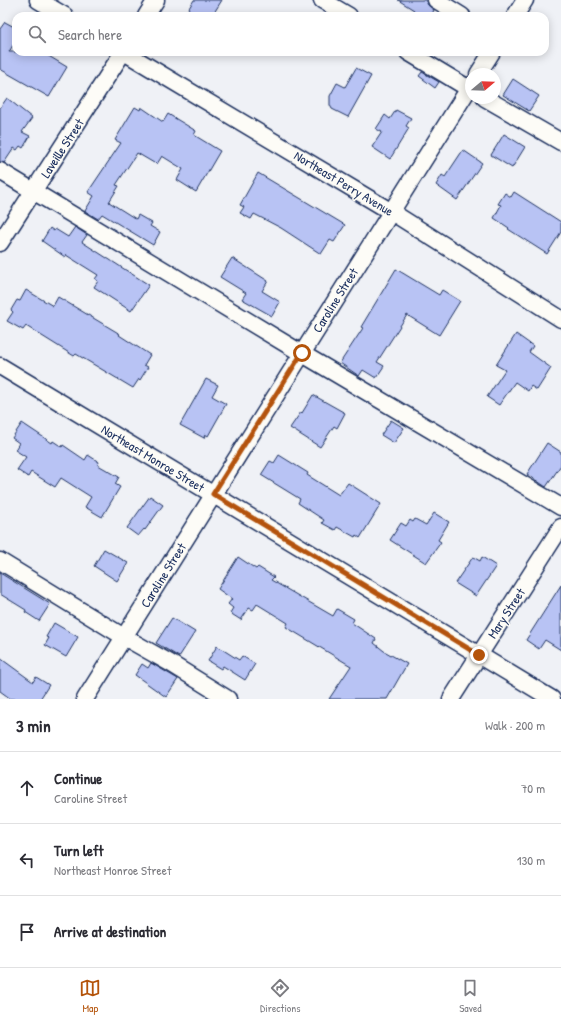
<!DOCTYPE html>
<html lang="en">
<head>
<meta charset="utf-8">
<style>
  body { margin:0; font-family:"Patrick Hand",sans-serif; background:#f2f2f3; color:#2b2b33 }
  .compass { position:absolute; left:465px; top:68px; width:36px; height:36px; border-radius:50%; background:#fff; box-shadow:0 2px 10px #0003; rotate:71deg }
  .stop { position:absolute; width:12px; height:12px; margin:-9px; border:3px solid #b45309; border-radius:50%; background:#fff }
  .stop.end { background:#b45309; border-color:#fff; box-shadow:0 1px 4px #0008 }
  .list { margin:0; padding:0; list-style:none }
  h2 { display:flex; justify-content:space-between; align-items:center; height:52px; margin:0; padding:0 16px; font-size:17px }
  h2 small { font-size:13px; font-weight:400; color:#7c7c81 }
  .list li { display:grid; grid-template-columns:26px 1fr auto; gap:12px; align-items:center; box-sizing:border-box; height:72px; padding:0 16px; border-top:1px solid #e1e1e2 }
  .list b { display:block; font-size:15px; white-space:nowrap }
  .list p { margin:0; font-size:13px; white-space:nowrap; color:#7c7c81 }
  .list em { font-size:13px; font-style:normal; color:#7c7c81 }
  .icon { flex:none; width:22px; height:22px; fill:none; stroke:currentColor; stroke-width:2; stroke-linecap:round; stroke-linejoin:round }
  .map { position:relative; flex:none; width:561px; height:699px; overflow:hidden }
  .search { position:absolute; background:#fff; box-shadow:0 2px 10px #0003; left:12px; right:12px; top:12px; height:44px; display:flex; align-items:center; gap:10px; box-sizing:border-box; padding:0 14px; border-radius:12px; color:#7c7c81; font-size:15px }
  .sheet { height:268px; background:#fff }
  nav { display:flex; justify-content:space-around; align-items:center; box-sizing:border-box; height:56px; border-top:1px solid #e1e1e2; background:#fff; font-size:11px; color:#7c7c81 }
  nav a { display:grid; justify-items:center; gap:2px }
  nav .on { color:#b45309 }
  .map>svg:first-child { display:block }
  .building { fill:#b8c3f4; stroke:#1b2f5e }
  .lines { fill:none; stroke-linecap:round; stroke-linejoin:round }
  .minor-casing { stroke:#1b2f5e; stroke-width:19 }
  .minor { stroke:#fdfcf7; stroke-width:16 }
  .route { stroke:#b45309; stroke-width:5 }
  .labels { text-anchor:middle; dominant-baseline:central; stroke-width:3; stroke-linejoin:round; paint-order:stroke }
  .street-label { font-size:13px; fill:#1b2f5e; stroke:#fdfcf7 }
</style>
</head>
<body>
<div class="map">
<svg width="561" height="699" viewBox="0 0 561 699">
  <rect width="100%" height="100%" fill="#eff1f6"/>
  <filter id="ink" filterUnits="userSpaceOnUse"><feTurbulence type="fractalNoise" baseFrequency=".025" numOctaves="2"/><feDisplacementMap in="SourceGraphic" scale="8" xChannelSelector="R" yChannelSelector="G"/><feConvolveMatrix kernelMatrix="1 2 1 2 8 2 1 2 1" color-interpolation-filters="sRGB"/></filter>
  <g filter="url(#ink)">
    <g class="building">
      <path d="M194 0H222L212 16H184Z"/>
      <path d="M398 0H425L428 5 434 10 431 16H411L414 10Z"/>
      <path d="M5 22 16 28V40L9 52H42L67 67 49 97 0 69V29Z"/>
      <path d="M356 68 371 76 348 117 332 109 330 105V96L337 83 345 87Z"/>
      <path d="M422 72 439 82 435 88 419 76Z"/>
      <path d="M513 79 539 96 529 111 503 95Z"/>
      <path d="M7 98 32 118 22 132 30 136 23 148 20 146 17 150 14 148 4 163 0 162V108Z"/>
      <path d="M135 107 140 110 141 107 163 122 168 114 196 131 194 135 220 151 196 192 177 180 183 169 162 156 157 164 155 162 154 163 137 153 116 185 119 186 109 202 136 219 138 215 152 223 150 226 160 232 153 245 102 214 98 219 85 211 94 196 88 192 121 143 115 140Z"/>
      <path d="M396 110 411 118 406 126 409 128 390 159 372 147 382 132 376 129 385 115 390 119Z"/>
      <path d="M504 134 525 147 512 168 491 155Z"/>
      <path d="M463 150 482 163 457 200 436 185 442 175 445 177Z"/>
      <path d="M258 173 345 225 334 242 330 240 321 254 281 228 256 215 254 214 251 219 240 213 244 207 240 205Z"/>
      <path d="M514 192 561 222V232L547 254 508 229 509 228 494 218 501 205 498 204 505 193 511 197Z"/>
      <path d="M75 227 87 235 82 242 149 285 131 311 94 287 98 281 95 279 98 275 66 255 65 257 42 241 50 228 54 231 55 229 68 237Z"/>
      <path d="M232 258 268 281 262 291 280 302 272 316 242 299 246 293 220 277Z"/>
      <path d="M396 269 439 295 442 290 460 301 439 335 407 315 377 362 384 366 376 378 363 370 359 376 340 363 363 328 361 327Z"/>
      <path d="M26 290 53 306 58 297 120 334 119 335 150 355 144 365 148 367 140 380 139 379 133 388 76 354 74 356 26 326 23 330 7 321 13 312 11 310 17 300 20 301Z"/>
      <path d="M516 334 533 346 529 352 551 368 537 390 531 386 528 391 515 382 499 405 487 397 505 370 496 365Z"/>
      <path d="M206 379 218 385 212 396 226 404 208 436 205 434 204 438 180 425Z"/>
      <path d="M313 395 345 413 337 428 334 426 320 447 290 428 301 412 302 413Z"/>
      <path d="M391 420 404 428 394 443 381 435Z"/>
      <path d="M22 423 52 443 53 441 62 447 63 445 85 460 88 455 99 462 98 465 119 477 115 484 120 487 102 517 85 507 91 497 61 478 55 487 31 472 28 477 17 470 26 457 15 450 19 443 12 438Z"/>
      <path d="M547 443 561 452V465L546 487 527 474Z"/>
      <path d="M279 455 308 473 307 475 339 495 348 483 381 504 360 538 356 535 355 537 337 527 335 530 322 523 324 520 298 503 300 499 261 475 270 461 274 463Z"/>
      <path d="M150 496 163 505 145 530 144 529 138 536 127 528Z"/>
      <path d="M434 513 449 522 438 540 441 542 426 563 390 540 401 523 406 526 410 520 413 522 415 519 426 525Z"/>
      <path d="M104 549 128 563 117 581 94 566Z"/>
      <path d="M238 557 256 569 258 567 274 577 271 580 333 616 337 609 354 619 352 623 376 639 374 643 384 651 407 664 387 699H329L351 666 286 627 288 623 257 604 253 610 249 608 241 620 230 613 233 608 228 604 232 599 218 589Z"/>
      <path d="M473 557 480 561 482 557 496 566 476 596 455 583Z"/>
      <path d="M0 573 50 604 39 621 25 612 26 610 0 594Z"/>
      <path d="M561 585V650L545 640 539 649 526 640Z"/>
      <path d="M172 618 195 632 179 657 156 643Z"/>
      <path d="M54 623 78 637 66 657 45 645 49 638 46 637Z"/>
      <path d="M217 646 239 660 242 656 255 664 245 680 223 666 221 669 208 661Z"/>
      <path d="M0 658 33 682 36 677 49 685 40 699H11L0 691Z"/>
      <path d="M151 663 178 679 166 697 135 675 142 664 148 668Z"/>
    </g>
    <g class="lines">
      <g class="minor-casing">
        <g id="minor">
          <path d="M38 0 65 16"/>
          <path d="M322 0 349 16"/>
          <path d="M436 0 462 16"/>
          <path d="M146 16 156 0"/>
          <path d="M515 16 525 0"/>
          <path d="M124 52 390 211 561 319"/>
          <path d="M408 52 471 90"/>
          <path d="M478 74 492 52"/>
          <path d="M485 98 561 142"/>
          <path d="M0 171 301 353 561 507"/>
          <path d="M0 243 123 52"/>
          <path d="M0 366 552 699"/>
          <path d="M0 561 124 637 170 663 228 699"/>
          <path d="M85 699 471 85"/>
          <path d="M451 699 561 527"/>
        </g>
      </g>
      <use href="#minor" class="minor"/>
    </g>
  </g>
  <g class="lines" filter="url(#ink)">
    <path class="route" d="M302 353 213 494 479 655"/>
  </g>
  <g class="labels">
    <g class="street-label">
      <text transform="translate(62 148) rotate(-57)">Laveille Street</text>
      <text transform="translate(344 183) rotate(31)">Northeast Perry Avenue</text>
      <text transform="translate(335 300) rotate(-58)">Caroline Street</text>
      <text transform="translate(153 458) rotate(31)">Northeast Monroe Street</text>
      <text transform="translate(163 575) rotate(-58)">Caroline Street</text>
      <text transform="translate(506 613) rotate(-57)">Mary Street</text>
    </g>
  </g>
</svg>
<svg class="compass" viewBox="-18 -18 36 36"><path d="M0-13l5 13h-10z" fill="#e53935"/><path d="M0 13l5-13h-10z" fill="#7c7c81"/></svg>
<div class="stop" style="left:302px;top:353px"></div>
<div class="stop end" style="left:479px;top:655px"></div>
<div class="search"><svg class="icon" aria-label="search" viewBox="0 0 24 24"><circle cx="10" cy="10" r="6"/><path d="M15 15l6 6"/></svg>Search here</div>
</div>
<section class="sheet">
<h2>3 min<small>Walk · 200 m</small></h2>
<ul class="list">
<li><svg class="icon" aria-label="ahead" viewBox="0 0 24 24"><path d="M12 20V5M6 11l6-6 6 6"/></svg><div><b>Continue</b><p>Caroline Street</p></div><em>70 m</em></li>
<li><svg class="icon" aria-label="left" viewBox="0 0 24 24"><path d="M17 20v-9H6M10 6l-5 5 5 5"/></svg><div><b>Turn left</b><p>Northeast Monroe Street</p></div><em>130 m</em></li>
<li><svg class="icon" aria-label="arrive" viewBox="0 0 24 24"><path d="M6 21V4h12l-3 4 3 4H6"/></svg><div><b>Arrive at destination</b></div></li>
</ul>
</section>
<nav>
<a class="on"><svg class="icon" aria-label="map" viewBox="0 0 24 24"><path d="M3 6l6-2 6 2 6-2v14l-6 2-6-2-6 2zM9 4v14M15 6v14"/></svg>Map</a>
<a><svg class="icon" aria-label="directions" viewBox="0 0 24 24"><path d="M12 3l9 9-9 9-9-9zM9 14v-3h6M13 9l2 2-2 2"/></svg>Directions</a>
<a><svg class="icon" aria-label="saved" viewBox="0 0 24 24"><path d="M7 4h10v16l-5-4-5 4z"/></svg>Saved</a>
</nav>
</body>
</html>
